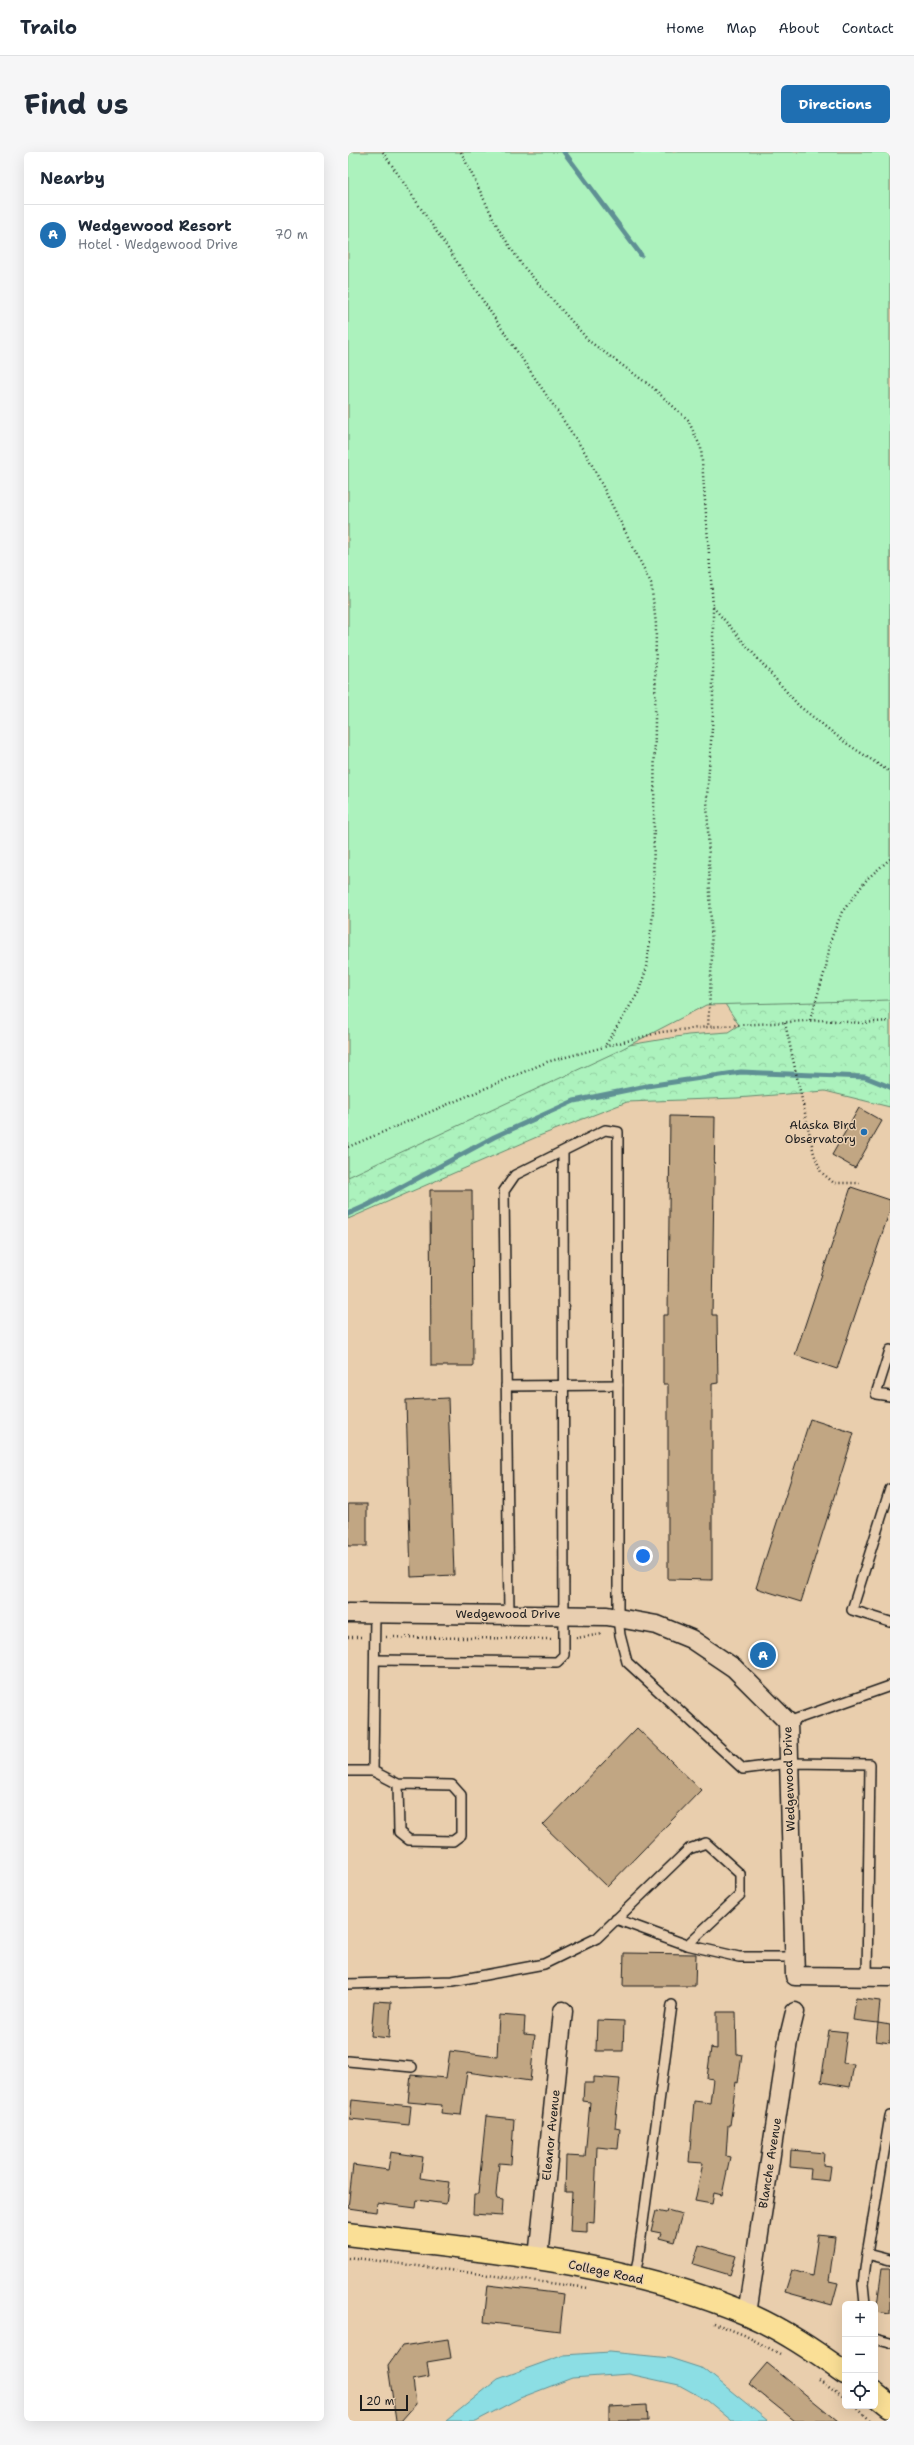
<!DOCTYPE html>
<html lang="en">
<head>
<meta charset="utf-8">
<style>
  body { margin:0; font-family:"Shantell Sans",sans-serif; background:#f6f6f7; color:#1f2937 }
  .controls { position:absolute; right:12px; bottom:12px; display:grid; overflow:hidden; border-radius:6px; box-shadow:0 4px 16px #0002 }
  .controls button { width:36px; height:36px; display:grid; place-items:center; padding:0; border:0; border-bottom:1px solid #e0e1e3; background:#fff; color:#1f2937; font:20px sans-serif }
  .scale { position:absolute; left:12px; bottom:10px; width:48px; box-sizing:border-box; padding-left:4px; border:2px solid #1c1c1c; border-top:0; font-size:11px; line-height:14px; white-space:nowrap; color:#1c1c1c; -webkit-text-stroke:3px #e8ceb0; paint-order:stroke }
  .you { position:absolute; left:295px; top:1404px; width:14px; height:14px; margin:-10px; border:3px solid #fff; border-radius:50%; background:#1a73e8; box-shadow:0 0 0 6px #1a73e833 }
  .badge { display:grid; place-items:center; width:26px; height:26px; border-radius:50%; background:#1f6fb2; color:#fff; font-size:13px; font-weight:700 }
  .pin { position:absolute; translate:-50% -50%; border:2px solid #fff; box-shadow:0 1px 4px #0006 }
  .list { margin:0; padding:0; list-style:none }
  h2 { display:flex; justify-content:space-between; align-items:center; height:52px; margin:0; padding:0 16px; font-size:17px }
  h2 small { font-size:13px; font-weight:400; color:#747a83 }
  .list li { display:grid; grid-template-columns:26px 1fr auto; gap:12px; align-items:center; box-sizing:border-box; height:60px; padding:0 16px; border-top:1px solid #e0e1e3 }
  .list b { display:block; font-size:15px; white-space:nowrap }
  .list p { margin:0; font-size:13px; white-space:nowrap; color:#747a83 }
  .list em { font-size:13px; font-style:normal; color:#747a83 }
  .icon { flex:none; width:22px; height:22px; fill:none; stroke:currentColor; stroke-width:2; stroke-linecap:round; stroke-linejoin:round }
  .map { position:relative; flex:none; width:542px; height:2269px; overflow:hidden; border-radius:6px }
  header { display:flex; align-items:center; gap:24px; box-sizing:border-box; height:56px; padding:0 20px; background:#fff; border-bottom:1px solid #e0e1e3 }
  header strong { font-size:19px }
  nav { display:flex; gap:22px; margin-inline-start:auto; font-size:14px }
  .intro { display:flex; align-items:center; justify-content:space-between; box-sizing:border-box; height:96px; padding:0 24px }
  h1 { margin:0; font-size:28px }
  .button { padding:10px 18px; border-radius:6px; background:#1f6fb2; color:#fff; font-size:14px; font-weight:700 }
  main { display:flex; gap:24px; padding:0 24px }
  aside { flex:1; background:#fff; border-radius:6px; box-shadow:0 4px 16px #0002 }
  .map>svg:first-child { display:block }
  .forest { fill:url(#forest-crowns); stroke:#64876c }
  .park { fill:#acf2bd; stroke:#64876c }
  .water { fill:#8cdee4; stroke:#5f9094 }
  .lines { fill:none; stroke-linecap:round; stroke-linejoin:round }
  .stream { stroke:#5f9094; stroke-width:5 }
  .building { fill:#c1a683; stroke:#1c1c1c }
  .lane-casing { stroke:#1c1c1c; stroke-width:12 }
  .street-casing { stroke:#1c1c1c; stroke-width:21 }
  .primary-casing { stroke:#1c1c1c; stroke-width:25 }
  .path { stroke:#1c1c1c; stroke-width:2.5; stroke-dasharray:1 3; stroke-linecap:butt }
  .lane { stroke:#e8ceb0; stroke-width:9 }
  .street { stroke:#e8ceb0; stroke-width:18 }
  .primary { stroke:#fadf96; stroke-width:22 }
  .poi-dot { fill:#1f6fb2; stroke:#e8ceb0; stroke-width:1.5 }
  .labels { text-anchor:middle; dominant-baseline:central; stroke-width:3; stroke-linejoin:round; paint-order:stroke }
  .poi-label { font-size:12px; fill:#1c1c1c; stroke:#e8ceb0; text-anchor:end }
  .street-label { font-size:12px; fill:#1c1c1c; stroke:#e8ceb0 }
</style>
</head>
<body>
<header>
<strong>Trailo</strong>
<nav><a>Home</a><a>Map</a><a>About</a><a>Contact</a></nav>
</header>
<div class="intro"><h1>Find us</h1><a class="button">Directions</a></div>
<main>
<aside>
<h2>Nearby<small></small></h2>
<ul class="list">
<li><span class="badge">A</span><div><b>Wedgewood Resort</b><p>Hotel · Wedgewood Drive</p></div><em>70 m</em></li>
</ul>
</aside>
<div class="map">
<svg width="542" height="2269" viewBox="0 0 542 2269">
  <defs>
    <pattern id="forest-crowns" width="20" height="18" patternUnits="userSpaceOnUse"><rect width="20" height="18" fill="#acf2bd"/><path d="M2 6a3 3 0 1 1 6 0M12 15a3 3 0 1 1 6 0" fill="none" stroke="#93cfa2"/></pattern>
  </defs>
  <rect width="100%" height="100%" fill="#e9cead"/>
  <filter id="ink" filterUnits="userSpaceOnUse"><feTurbulence type="fractalNoise" baseFrequency=".025" numOctaves="2"/><feDisplacementMap in="SourceGraphic" scale="8" xChannelSelector="R" yChannelSelector="G"/><feConvolveMatrix kernelMatrix="1 2 1 2 8 2 1 2 1" color-interpolation-filters="sRGB"/></filter>
  <g filter="url(#ink)">
    <path class="forest" d="M542 359V955L477 939 389 946 279 950 191 984 0 1067V1004L275 894 340 883 380 880 391 873 375 849Z"/>
    <path class="park" d="M0 0H542V848L358 853 268 900 0 1025Z"/>
    <path class="water" d="M262 2200 322 2206 356 2217 420 2269H384L360 2249 331 2233 281 2222 224 2226 172 2246 128 2269H98L150 2227 216 2203Z"/>
    <g class="lines">
      <g class="stream">
        <path d="M216 0 293 103"/>
        <path d="M0 1062 20 1053 146 985 226 949 299 934 393 920 517 925 542 935"/>
      </g>
    </g>
    <g class="building">
      <path d="M511 956 534 969 507 1016 484 1003Z"/>
      <path d="M322 964 367 965 364 1163H369L370 1231 364 1232V1428L320 1427V1232H315V1163H320Z"/>
      <path d="M503 1035 542 1048V1058L489 1217 447 1203Z"/>
      <path d="M82 1038H124L125 1214H83Z"/>
      <path d="M100 1246 106 1423 63 1425 58 1248Z"/>
      <path d="M462 1267 506 1281 453 1450 408 1436Z"/>
      <rect x="0" y="1352" width="19" height="42"/>
      <path d="M289 1576 353 1638 259 1735 195 1673Z"/>
      <path d="M276 1801 348 1802 347 1834H275Z"/>
      <path d="M508 1846 532 1849 530 1871 505 1868Z"/>
      <path d="M26 1849 43 1850 41 1886 23 1884Z"/>
      <path d="M369 1860H388L389 1902 394 1903 390 1931 388 1930 382 1973H380L378 2004 382 2005 374 2043 366 2041 364 2052 347 2049 355 2011 341 2010 346 1949 362 1951 365 1927 359 1926 363 1896 369 1897Z"/>
      <path d="M151 1863 177 1865 176 1882 187 1883 182 1929 119 1920 113 1963 93 1961 94 1953 60 1950 63 1923 98 1926 102 1899 149 1905Z"/>
      <path d="M249 1868 276 1869 275 1899H248Z"/>
      <path d="M530 1871 542 1873V1891L528 1889Z"/>
      <path d="M481 1878 499 1880 495 1911 506 1912 502 1935 473 1930Z"/>
      <path d="M246 1925 272 1927 267 1976 272 1977 270 1997 249 1995 246 2071 239 2070V2080L222 2079 224 2040H217L218 2004 237 2005 242 1950 235 1949 236 1931H246Z"/>
      <path d="M4 1948 63 1954 61 1973 2 1967Z"/>
      <path d="M138 1964 166 1967 163 2012 151 2011 148 2043 149 2047 155 2048 154 2064 125 2062 126 2042H130Z"/>
      <path d="M443 1998 476 2001 475 2013 483 2014 481 2029 462 2027 463 2017 442 2015Z"/>
      <path d="M43 2000 75 2005 72 2026 101 2030 98 2052 69 2048 68 2056 29 2051 28 2060 0 2056 5 2013 40 2018Z"/>
      <path d="M319 2058 334 2062 326 2090 311 2086 313 2081 303 2079 308 2059 318 2061Z"/>
      <path d="M470 2083 487 2085 481 2129 490 2131 484 2153 437 2140 444 2118 464 2124Z"/>
      <path d="M351 2093 388 2104 382 2123 345 2112Z"/>
      <path d="M534 2117H542V2162L528 2160Z"/>
      <path d="M140 2133 216 2142 212 2179 136 2170Z"/>
      <path d="M100 2187 103 2206 79 2210 81 2225 65 2228 68 2252 53 2269H48L40 2214 54 2194Z"/>
      <path d="M419 2211 490 2269H447L401 2232Z"/>
      <path d="M299 2253 300 2269H261V2255Z"/>
    </g>
    <g class="lines">
      <g class="lane-casing">
        <g id="lane">
          <path d="M542 1198 528 1242 542 1244"/>
          <path d="M158 1234 270 1233"/>
          <path d="M542 1337 504 1458 542 1470"/>
          <path d="M161 1462 156 1039 167 1023 257 978 270 980V1466L272 1483 279 1510 395 1617 441 1611 522 1612 519 1825"/>
          <path d="M27 1508 209 1510 216 1503 215 1000"/>
          <path d="M440 1570 542 1534"/>
          <path d="M0 1619H25L27 1461"/>
          <path d="M25 1619 50 1632 51 1680 61 1688 105 1689 113 1683V1643L104 1633 50 1632"/>
          <path d="M339 1793 391 1805H448"/>
          <path d="M0 1832 105 1829 196 1812 249 1786 341 1697 358 1691 392 1722V1743L339 1793 268 1767"/>
          <path d="M0 1909 64 1915"/>
          <path d="M519 2102 542 1964"/>
          <path d="M286 2125 290 2108 324 1853"/>
          <path d="M517 2152 515 2132 519 2102 542 2108"/>
          <path d="M527 2187 542 2191"/>
        </g>
      </g>
      <g class="street-casing">
        <g id="street">
          <path d="M0 1461 259 1464 309 1473 343 1487 386 1516 440 1570 447 1824 542 1825"/>
          <path d="M190 2106 215 1859"/>
          <path d="M399 2162 440 1889 447 1860"/>
        </g>
      </g>
      <g class="primary-casing">
        <g id="primary">
          <path d="M0 2082C134 2099 272 2108 399 2162 434 2177 466 2199 497 2221"/>
          <path d="M527 2242 542 2254"/>
        </g>
      </g>
      <g class="path">
        <path d="M35 0 240 305 303 431 308 472 305 761 299 815 290 841 257 894"/>
        <path d="M113 0 151 78 174 113 241 189 304 235 340 268 353 296 365 454V562L359 645 364 805 360 875"/>
        <path d="M365 455 451 554 498 591 542 620"/>
        <path d="M462 868 478 815 483 787 494 760 520 726 542 707"/>
        <path d="M437 871 466 1002 473 1020 486 1031H512"/>
        <path d="M0 995 199 910 313 880 360 875 473 868 514 871 542 869"/>
        <path d="M0 1485H16"/>
        <path d="M38 1485 203 1487"/>
        <path d="M228 1486 255 1482"/>
        <path d="M0 2105 241 2136"/>
        <path d="M366 2171 396 2183 434 2203"/>
        <path d="M471 2228 497 2247"/>
        <path d="M507 2254 523 2269"/>
      </g>
      <use href="#lane" class="lane"/>
      <use href="#street" class="street"/>
      <use href="#primary" class="primary"/>
    </g>
  </g>
  <circle class="poi-dot" cx="516" cy="980" r="4"/>
  <g class="labels">
    <g class="poi-label">
      <text x="508" y="973">Alaska Bird<tspan x="508" dy="14">Observatory</tspan></text>
    </g>
    <g class="street-label">
      <text x="160" y="1462">Wedgewood Drive</text>
      <text transform="translate(441 1627) rotate(-92)">Wedgewood Drive</text>
      <text transform="translate(203 1983) rotate(-84)">Eleanor Avenue</text>
      <text transform="translate(422 2011) rotate(-81)">Blanche Avenue</text>
      <text transform="translate(258 2120) rotate(12)">College Road</text>
    </g>
  </g>
</svg>
<div class="controls">
<button>+</button>
<button>−</button>
<button><svg class="icon" aria-label="locate" viewBox="0 0 24 24"><circle cx="12" cy="12" r="6"/><path d="M12 2v4M12 18v4M2 12h4M18 12h4"/></svg></button>
</div>
<div class="scale">20 m</div>
<div class="you"></div>
<div class="pin badge" style="left:415px;top:1503px">A</div>
</div>
</main>
</body>
</html>
